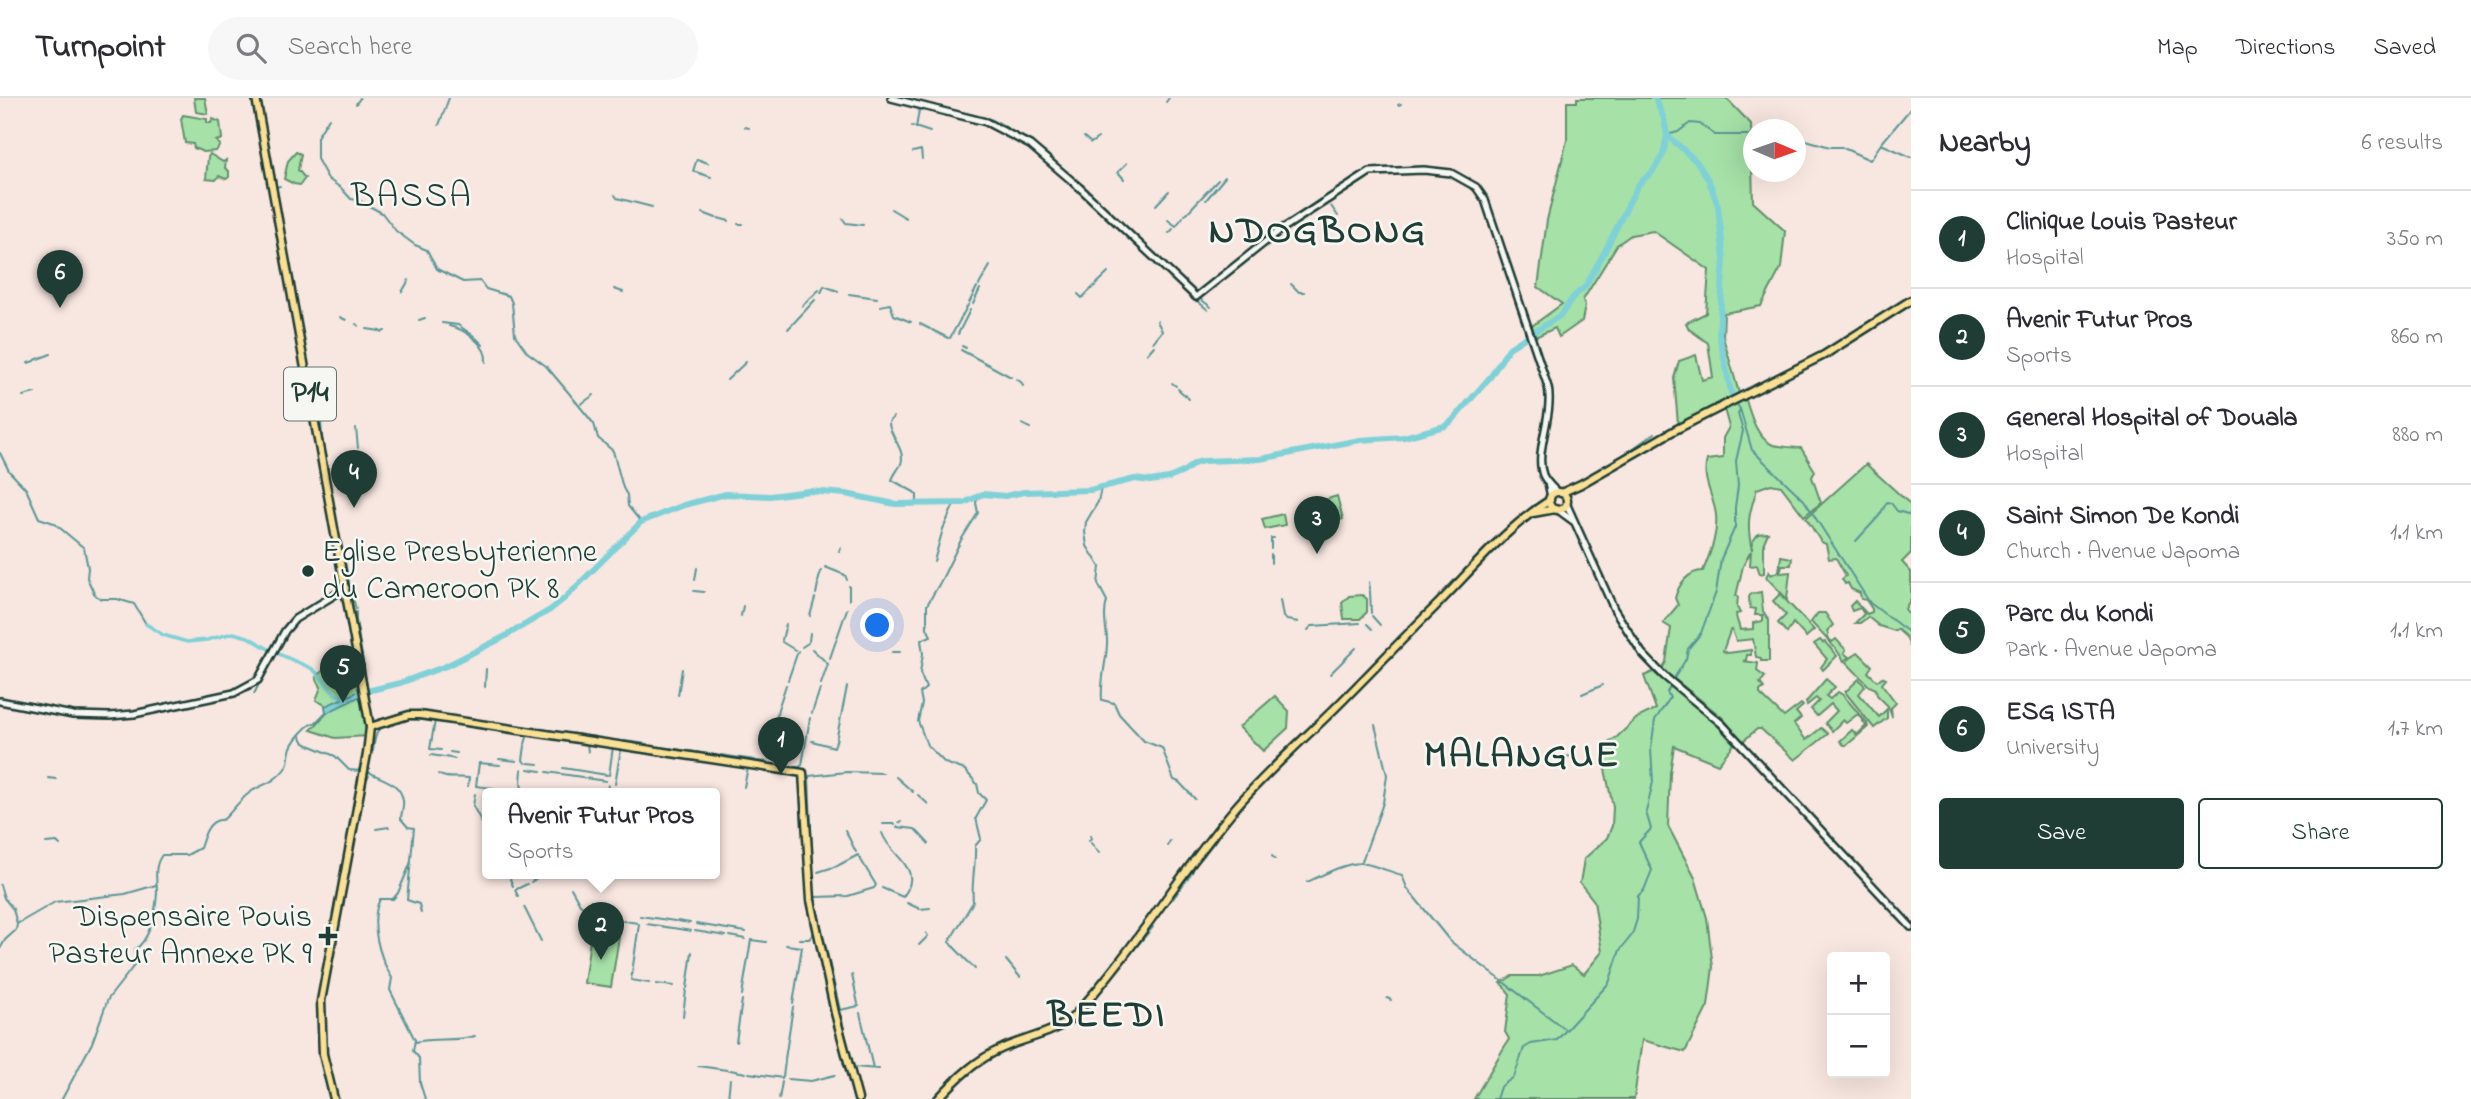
<!DOCTYPE html>
<html lang="en">
<head>
<meta charset="utf-8">
<style>
  body { margin:0; font-family:"Indie Flower",sans-serif; background:#f7f7f7; color:#2b2b33 }
  .controls { position:absolute; right:21px; bottom:21px; display:grid; overflow:hidden; border-radius:7px; box-shadow:0 7px 28px #0002 }
  .controls button { width:63px; height:63px; display:grid; place-items:center; padding:0; border:0; border-bottom:2px solid #e1e1e2; background:#fff; color:#2b2b33; font:35px sans-serif }
  .compass { position:absolute; left:1743px; top:21px; width:63px; height:63px; border-radius:50%; background:#fff; box-shadow:0 7px 28px #0002; rotate:92deg }
  .you { position:absolute; left:878px; top:528px; width:24px; height:24px; margin:-18px; border:5px solid #fff; border-radius:50%; background:#1a73e8; box-shadow:0 0 0 10px #1a73e833 }
  .badge { display:grid; place-items:center; width:46px; height:46px; border-radius:50%; background:#1f3d34; color:#fff; font-size:23px; font-weight:700 }
  .pin { position:absolute; translate:-50% -58px; filter:drop-shadow(0 2px 4px #0008) }
  .pin::after { content:''; position:absolute; top:37px; width:24px; height:21px; background:inherit; clip-path:polygon(0 0,100% 0,50% 100%) }
  .popup { position:absolute; left:482px; top:690px; width:238px; height:91px; box-sizing:border-box; display:grid; place-content:center; border-radius:7px; background:#fff; filter:drop-shadow(0 2px 5px #0005); font-size:23px; white-space:nowrap; color:#7c7c81 }
  .popup b { font-size:26px; color:#2b2b33 }
  .popup::after { content:''; position:absolute; left:50%; top:100%; margin-left:-14px; border:14px solid transparent; border-top-color:#fff }
  .list { margin:0; padding:0; list-style:none }
  h2 { display:flex; justify-content:space-between; align-items:center; height:91px; margin:0; padding:0 28px; font-size:30px }
  h2 small { font-size:23px; font-weight:400; color:#7c7c81 }
  .list li { display:grid; grid-template-columns:46px 1fr auto; gap:21px; align-items:center; box-sizing:border-box; height:98px; padding:0 28px; border-top:2px solid #e1e1e2 }
  .list b { display:block; font-size:26px; white-space:nowrap }
  .list p { margin:0; font-size:23px; white-space:nowrap; color:#7c7c81 }
  .list em { font-size:23px; font-style:normal; color:#7c7c81 }
  .actions { display:flex; gap:14px; padding:21px 28px }
  .actions a { flex:1; padding:16px 0; border:2px solid #1f3d34; border-radius:7px; text-align:center; font-size:24px; color:#1f3d34 }
  .actions .main { background:#1f3d34; color:#fff }
  .icon { flex:none; width:38px; height:38px; fill:none; stroke:currentColor; stroke-width:2; stroke-linecap:round; stroke-linejoin:round }
  .map { position:relative; flex:none; width:1911px; height:1001px; overflow:hidden }
  header { display:flex; align-items:center; gap:42px; box-sizing:border-box; height:98px; padding:0 35px; background:#fff; border-bottom:2px solid #e1e1e2 }
  header strong { font-size:33px }
  nav { display:flex; gap:38px; margin-inline-start:auto; font-size:24px }
  .search { width:490px; height:63px; background:#f7f7f7; display:flex; align-items:center; gap:18px; box-sizing:border-box; padding:0 24px; border-radius:38px; color:#7c7c81; font-size:26px }
  main { display:flex }
  aside { flex:1; background:#fff }
  .map>svg:first-child { display:block }
  .green { fill:#a6e1a7; stroke:#628f6e; stroke-width:2 }
  .water { fill:#80d1d7; stroke:#599696; stroke-width:2 }
  .lines { fill:none; stroke-linecap:round; stroke-linejoin:round }
  .stream { stroke:#599696; stroke-width:2 }
  .canal { stroke:#80d1d7; stroke-width:3.5 }
  .river { stroke:#80d1d7; stroke-width:6 }
  .secondary-casing { stroke:#1f3d34; stroke-width:10 }
  .primary-casing { stroke:#1f3d34; stroke-width:11 }
  .secondary { stroke:#f6f6f2; stroke-width:5 }
  .primary { stroke:#fadf96; stroke-width:6 }
  .poi-dot { fill:#1f3d34; stroke:#f6f6f2; stroke-width:2.5 }
  .labels { text-anchor:middle; dominant-baseline:central; stroke-width:5; stroke-linejoin:round; paint-order:stroke }
  .shield { fill:#f6f6f2; stroke:#60746d; stroke-width:2 }
  .shield-label { font-size:30px; font-weight:bold; fill:#1f3d34 }
  .poi-label { font-size:32px; fill:#1f3d34; stroke:#f6f6f2; text-anchor:start }
  .quarter-label { font-size:35px; letter-spacing:2px; fill:#1f3d34; stroke:#f6f6f2 }
  .district-label { font-size:38px; font-weight:bold; letter-spacing:2px; fill:#1f3d34; stroke:#f6f6f2 }
</style>
</head>
<body>
<header>
<strong>Turnpoint</strong>
<div class="search"><svg class="icon" aria-label="search" viewBox="0 0 24 24"><circle cx="10" cy="10" r="6"/><path d="M15 15l6 6"/></svg>Search here</div>
<nav><a>Map</a><a>Directions</a><a>Saved</a></nav>
</header>
<main>
<div class="map">
<svg width="1911" height="1001" viewBox="0 0 1911 1001">
  <rect width="100%" height="100%" fill="#f8e6e0"/>
  <filter id="ink" filterUnits="userSpaceOnUse"><feTurbulence type="fractalNoise" baseFrequency=".0143" numOctaves="2"/><feDisplacementMap in="SourceGraphic" scale="14" xChannelSelector="R" yChannelSelector="G"/><feConvolveMatrix kernelMatrix="1 2 1 2 8 2 1 2 1" color-interpolation-filters="sRGB"/></filter>
  <g filter="url(#ink)">
    <g class="green">
      <path d="M194 0H205L208 16 196 14Z"/>
      <path d="M1577 0H1726L1751 26 1753 104 1785 133 1781 170 1761 208 1724 215 1723 239 1739 295 1678 326 1674 280 1679 263 1696 257 1702 282 1713 279 1708 245 1689 231 1686 225 1706 215 1709 172 1653 133 1631 137 1617 147 1583 202 1585 208 1582 223 1559 239 1555 230 1535 239 1532 228 1562 206 1538 189 1547 122 1567 42V4H1577Z"/>
      <path d="M183 17 207 21V25H211L213 21 220 24 222 41 216 43 220 47 216 53 203 54 194 50 193 46 185 45 181 21Z"/>
      <path d="M296 54 301 56 298 72 305 80 300 87 294 86 284 81 288 63Z"/>
      <path d="M210 56 223 64 226 62 225 70 229 73V79L226 81 219 78 216 82 206 81 208 59Z"/>
      <path d="M1745 299C1750 315 1756 340 1773 347 1776 348 1796 350 1801 350L1815 373 1812 379 1821 405 1804 418 1781 388 1771 386 1757 391C1749 415 1746 426 1752 452L1753 443 1758 436 1768 435 1764 444V475L1760 476 1757 467 1750 468 1751 453 1743 468 1736 498H1738L1737 509 1740 515 1736 516C1736 522 1739 526 1740 532L1753 531V525L1763 523V517H1755L1756 511 1750 510 1749 499 1751 496 1761 494 1763 513 1769 522V563H1761V560L1756 559 1753 541 1736 543 1732 532 1730 533 1723 553 1728 555 1751 552V557H1747L1746 562 1743 563 1758 565 1757 573 1765 579 1760 585 1764 590 1760 593V596L1784 619 1801 606 1803 608 1796 614 1801 620 1794 626 1806 642 1821 630 1828 636 1795 662 1761 631H1757L1742 644 1723 620 1662 571 1666 564 1671 530 1663 525 1678 507 1675 500C1679 486 1688 473 1703 473 1710 455 1718 437 1716 417 1714 398 1701 382 1707 362L1723 360V340L1729 329 1724 311Z"/>
      <path d="M1866 366 1911 407V455L1902 464 1911 474V500L1905 511 1911 519 1910 549 1906 539 1897 531 1895 533 1879 528 1868 519 1860 525H1855L1864 516 1860 510 1852 513 1850 508 1855 503 1867 516 1872 514V511L1866 502 1861 501 1860 495 1851 491 1848 485 1845 486 1842 481 1846 478 1836 460 1829 461 1826 446 1821 444 1806 420Z"/>
      <path d="M1337 398 1343 421 1306 432 1299 410Z"/>
      <path d="M1283 416 1285 427 1265 431 1262 421Z"/>
      <path d="M1781 458 1792 460 1791 467H1782L1780 475 1790 474 1787 501 1766 479 1769 473 1771 477 1779 473Z"/>
      <path d="M1780 496 1814 532 1806 539 1793 525 1787 535 1778 525 1786 517 1773 503Z"/>
      <path d="M1362 497 1367 501V514L1360 521H1344L1342 505 1349 498Z"/>
      <path d="M1818 515H1825L1833 527 1827 533 1829 536 1827 539 1832 544 1836 541 1846 552 1844 555 1849 559 1844 563 1836 551 1811 524Z"/>
      <path d="M1820 542 1823 545 1825 544 1837 558 1823 572 1821 569 1827 561 1814 546Z"/>
      <path d="M1858 554 1872 568 1868 574 1877 583 1882 579 1886 581 1882 586 1896 605 1891 610 1892 619 1888 608 1877 597 1876 591 1869 588 1846 564Z"/>
      <path d="M328 567 347 590 361 585 368 624 367 638 335 640 311 632 328 614 325 607 316 602 321 589 316 580Z"/>
      <path d="M1653 574 1712 621 1734 646 1718 666 1674 648 1670 675 1668 728 1695 780 1707 820 1713 869 1708 908 1685 954 1642 942 1634 1001H1474L1509 941 1505 934 1510 896 1501 885 1512 878H1539L1572 867 1584 876 1602 854 1594 803 1580 785 1584 761 1607 740 1612 728 1613 709 1602 657 1609 644 1617 639 1637 620 1656 611 1644 578Z"/>
      <path d="M1826 581 1835 589 1826 598 1830 601 1838 594 1843 597 1867 625 1868 629 1847 647H1844L1840 643 1852 632 1857 637 1866 628 1858 616 1846 625 1843 622 1832 633 1825 625 1837 613 1831 606 1817 618 1811 611 1819 603 1816 600 1807 607 1806 604Z"/>
      <path d="M1859 581 1865 588 1859 596 1879 619 1887 611V620L1874 630 1845 594Z"/>
      <path d="M1275 598 1289 613 1288 630 1263 653 1239 629Z"/>
      <path d="M591 835 619 839 611 889 584 885Z"/>
    </g>
    <path class="water" d="M362 592 363 597 328 614 315 625 326 614 325 608Z"/>
    <g class="lines">
      <g class="stream">
        <path d="M903 0 915 3"/>
        <path d="M1166 4 1169 0"/>
        <path d="M356 6 360 0"/>
        <path d="M1398 7 1401 6"/>
        <path d="M943 10H946"/>
        <path d="M948 11 965 15"/>
        <path d="M966 15 993 22"/>
        <path d="M329 20 317 39V61L328 81 341 90 351 101 358 102 382 115 396 133 415 147 427 152 437 171 463 184 480 183 486 191 509 198 512 205 515 237 527 254 546 268 568 294 594 326 598 340 613 353 623 390 627 397 628 408 641 424"/>
        <path d="M998 24 1041 52"/>
        <path d="M439 27 449 0"/>
        <path d="M912 28 930 34"/>
        <path d="M745 29 749 30"/>
        <path d="M916 30 919 12 921 9"/>
        <path d="M1667 37 1678 34 1690 25 1700 26 1715 37H1754"/>
        <path d="M1084 39 1091 45 1098 40"/>
        <path d="M1796 39 1830 49H1841L1870 62 1881 46 1911 59"/>
        <path d="M1881 46 1911 10"/>
        <path d="M1043 53 1049 58"/>
        <path d="M913 54 921 52 922 61"/>
        <path d="M1051 60 1074 81"/>
        <path d="M708 65 697 61 693 73 711 79"/>
        <path d="M1124 81 1118 74 1127 65"/>
        <path d="M268 86 271 98"/>
        <path d="M615 97 617 100 652 109"/>
        <path d="M1206 102 1225 79"/>
        <path d="M1156 107 1169 93"/>
        <path d="M1331 108 1338 118"/>
        <path d="M279 110 276 89 280 88"/>
        <path d="M279 111 286 150"/>
        <path d="M891 111 906 120"/>
        <path d="M703 115 716 120"/>
        <path d="M1185 117 1218 82"/>
        <path d="M718 120 729 123"/>
        <path d="M843 121 846 125 863 127"/>
        <path d="M1292 121 1320 101"/>
        <path d="M1168 122 1176 128 1183 119"/>
        <path d="M738 126H743"/>
        <path d="M1169 135 1173 131"/>
        <path d="M287 151 291 173"/>
        <path d="M292 180V183"/>
        <path d="M293 184 294 191"/>
        <path d="M1291 186 1299 194H1304"/>
        <path d="M979 187 990 168"/>
        <path d="M614 191 623 194"/>
        <path d="M402 194 409 182"/>
        <path d="M821 195 824 188 838 193"/>
        <path d="M849 196 877 200"/>
        <path d="M1078 196 1081 199"/>
        <path d="M1082 200 1108 175"/>
        <path d="M1199 200 1211 209"/>
        <path d="M1196 202 1208 212"/>
        <path d="M969 205 977 189"/>
        <path d="M973 206 980 191"/>
        <path d="M802 208 819 192"/>
        <path d="M880 208 890 206 894 217 911 224"/>
        <path d="M962 218 968 207"/>
        <path d="M340 219 346 222"/>
        <path d="M419 222 425 220"/>
        <path d="M442 225 458 227 474 238"/>
        <path d="M356 226 359 228"/>
        <path d="M920 226 930 231"/>
        <path d="M449 228C465 231 488 247 486 264"/>
        <path d="M367 231 380 233"/>
        <path d="M788 231 815 202"/>
        <path d="M932 232 948 240"/>
        <path d="M382 234 385 233"/>
        <path d="M958 236 970 212"/>
        <path d="M476 240 483 247"/>
        <path d="M950 240 961 220"/>
        <path d="M1153 244 1162 233 1157 223"/>
        <path d="M304 246 307 262"/>
        <path d="M962 248 966 250"/>
        <path d="M961 252 1011 279"/>
        <path d="M1147 256 1154 248"/>
        <path d="M35 262 51 256"/>
        <path d="M307 264 311 281"/>
        <path d="M28 265 34 263"/>
        <path d="M1016 281 1021 284 1023 288"/>
        <path d="M727 282 746 264"/>
        <path d="M311 283 315 302"/>
        <path d="M1172 285 1176 288"/>
        <path d="M1178 291 1189 301"/>
        <path d="M23 298 35 295"/>
        <path d="M1736 305 1740 311 1752 352 1804 402 1870 505 1911 536"/>
        <path d="M581 306 594 297"/>
        <path d="M316 308 321 323"/>
        <path d="M321 324 322 339"/>
        <path d="M889 324 893 319"/>
        <path d="M889 326C890 338 906 352 901 366 898 372 894 376 892 382L914 394 917 397V407"/>
        <path d="M1022 326 1030 330"/>
        <path d="M356 330 358 350"/>
        <path d="M322 341 323 348"/>
        <path d="M0 355 9 373 26 391 39 420 54 425 84 450 88 470 87 480 95 497 101 501H117L134 506 146 526"/>
        <path d="M325 355 329 379"/>
        <path d="M1619 360 1655 335"/>
        <path d="M1594 374 1617 361"/>
        <path d="M1101 390 1098 404 1086 424 1085 434 1087 448 1100 469 1098 486 1107 503C1103 517 1106 527 1107 541 1108 560 1100 580 1102 602L1114 605 1119 616 1144 643 1162 650 1174 682 1179 684 1195 701"/>
        <path d="M1856 443 1879 418 1887 404 1891 405 1897 413 1911 417"/>
        <path d="M1271 451V440H1274"/>
        <path d="M839 453 841 449"/>
        <path d="M344 460 349 485"/>
        <path d="M934 463 943 431 955 404"/>
        <path d="M1271 465V456"/>
        <path d="M825 469 845 477 847 482"/>
        <path d="M695 482 697 470"/>
        <path d="M818 484 821 473"/>
        <path d="M1369 484 1370 491"/>
        <path d="M349 486 356 511"/>
        <path d="M849 488V502"/>
        <path d="M694 493 704 494"/>
        <path d="M1370 493 1371 515"/>
        <path d="M816 496 818 486"/>
        <path d="M1280 502 1283 519 1287 522 1298 524"/>
        <path d="M356 514V522L367 588"/>
        <path d="M741 518 743 508"/>
        <path d="M810 518 815 500"/>
        <path d="M1372 518 1380 527"/>
        <path d="M1367 526 1372 531"/>
        <path d="M1308 532 1312 528 1360 525"/>
        <path d="M782 542 786 526"/>
        <path d="M809 543 810 535"/>
        <path d="M782 544 795 552"/>
        <path d="M802 549 808 545"/>
        <path d="M812 551 828 566 821 586"/>
        <path d="M892 554H900"/>
        <path d="M830 560 847 511"/>
        <path d="M1330 576 1356 550"/>
        <path d="M788 582 798 553"/>
        <path d="M1673 582 1686 561 1688 551 1701 535 1716 494 1721 461 1735 429V409L1738 388 1736 363 1743 333 1738 316 1740 311"/>
        <path d="M260 584 271 564"/>
        <path d="M485 589 486 571"/>
        <path d="M243 593 255 587"/>
        <path d="M254 596 259 586"/>
        <path d="M1582 596 1603 587"/>
        <path d="M678 597 682 571"/>
        <path d="M157 608 190 602"/>
        <path d="M422 613 444 617"/>
        <path d="M812 615 820 591"/>
        <path d="M459 619H463"/>
        <path d="M75 620H85"/>
        <path d="M387 620 405 614 417 613"/>
        <path d="M468 620 476 621"/>
        <path d="M405 621 428 622"/>
        <path d="M484 623 596 639"/>
        <path d="M456 626 465 627"/>
        <path d="M474 628 499 632"/>
        <path d="M300 637 304 645 335 658 349 672 361 673"/>
        <path d="M837 638 847 589"/>
        <path d="M624 643 647 646"/>
        <path d="M812 643 834 649 837 640"/>
        <path d="M525 646 528 636"/>
        <path d="M587 646 588 654"/>
        <path d="M668 650 716 657"/>
        <path d="M441 652 430 651 435 623 454 626"/>
        <path d="M373 653C376 629 377 630 400 623"/>
        <path d="M450 654 457 655"/>
        <path d="M431 657 444 659"/>
        <path d="M721 657 755 662"/>
        <path d="M445 659 455 661"/>
        <path d="M1557 660 1571 658"/>
        <path d="M499 661 517 663"/>
        <path d="M769 661 778 611 786 587"/>
        <path d="M756 663 768 664"/>
        <path d="M525 665 523 662 525 648"/>
        <path d="M528 665 538 666"/>
        <path d="M790 668 799 669 802 667 810 620"/>
        <path d="M563 670 607 677"/>
        <path d="M522 671 521 685 523 695"/>
        <path d="M528 671 541 673"/>
        <path d="M359 672 363 658"/>
        <path d="M369 674C382 682 401 684 403 703 404 709 401 715 401 721L408 729 414 730 407 802 419 806 421 815"/>
        <path d="M547 674 582 679"/>
        <path d="M358 676 360 682"/>
        <path d="M438 676C447 682 458 678 469 680L468 688"/>
        <path d="M609 677 613 649H611"/>
        <path d="M896 679 913 694"/>
        <path d="M48 680 56 681"/>
        <path d="M584 680 606 683"/>
        <path d="M615 686 621 650"/>
        <path d="M744 689 748 669"/>
        <path d="M638 695 642 696"/>
        <path d="M475 696 473 708 483 727"/>
        <path d="M495 696 493 690 476 688 479 665 500 667"/>
        <path d="M606 696 608 687"/>
        <path d="M614 696V691L634 694"/>
        <path d="M918 697 928 706"/>
        <path d="M360 711 365 683 369 678"/>
        <path d="M358 725 359 714"/>
        <path d="M899 725 902 724"/>
        <path d="M883 726H895"/>
        <path d="M811 728 809 678 847 674 883 675"/>
        <path d="M487 729 485 730 487 736"/>
        <path d="M897 729 915 731 929 746"/>
        <path d="M376 731 389 729"/>
        <path d="M811 732 813 771"/>
        <path d="M845 732 856 754"/>
        <path d="M1089 743 1091 740 1090 737"/>
        <path d="M46 745 57 744 60 747"/>
        <path d="M1091 745 1095 750"/>
        <path d="M1213 746 1219 737"/>
        <path d="M1167 748 1170 743"/>
        <path d="M1096 751 1099 755"/>
        <path d="M345 758 349 738"/>
        <path d="M351 758 357 727"/>
        <path d="M1272 758 1275 761"/>
        <path d="M1201 761 1212 747"/>
        <path d="M805 763 806 776"/>
        <path d="M1362 763 1383 705 1387 677 1375 627"/>
        <path d="M411 764 398 795 393 801H380C369 824 379 859 392 880L390 892 415 942 413 953 419 960 420 985 425 1001"/>
        <path d="M343 770 344 761"/>
        <path d="M813 774 814 788"/>
        <path d="M806 778 807 797"/>
        <path d="M510 781 513 788"/>
        <path d="M531 784 536 781"/>
        <path d="M1307 784C1323 777 1342 766 1360 765 1366 764 1393 775 1402 777L1407 790 1450 843 1566 932"/>
        <path d="M593 786 595 776"/>
        <path d="M0 787 4 800 13 811 17 826 16 832 5 842 0 851"/>
        <path d="M339 788 340 782"/>
        <path d="M571 790 580 806 587 811"/>
        <path d="M882 790 903 799C925 769 891 760 882 735"/>
        <path d="M1180 791 1193 773"/>
        <path d="M1176 797 1178 794"/>
        <path d="M518 798 515 792 527 786"/>
        <path d="M337 799 338 792"/>
        <path d="M816 799 848 798 874 790 876 787 858 757 837 768 818 774"/>
        <path d="M1173 801 1175 798"/>
        <path d="M336 805V801"/>
        <path d="M907 805 920 811 930 810"/>
        <path d="M809 806 812 829"/>
        <path d="M524 809 541 843"/>
        <path d="M589 812 591 802"/>
        <path d="M334 813 335 810"/>
        <path d="M818 815 840 912 859 908"/>
        <path d="M640 818 675 823"/>
        <path d="M626 823 637 825"/>
        <path d="M677 823 690 825"/>
        <path d="M332 824 333 817"/>
        <path d="M17 826 55 804 125 796 156 787"/>
        <path d="M639 826 631 882 649 885"/>
        <path d="M647 826 672 830"/>
        <path d="M696 826 746 834"/>
        <path d="M591 830 592 818 624 823"/>
        <path d="M673 830 691 833"/>
        <path d="M695 833 726 838"/>
        <path d="M730 838 745 841"/>
        <path d="M799 841H809L815 834"/>
        <path d="M786 847 802 849 800 861"/>
        <path d="M919 847 928 838 926 835"/>
        <path d="M326 858 327 849"/>
        <path d="M1006 862 1020 879"/>
        <path d="M1121 867 1153 829"/>
        <path d="M975 871 949 844 973 804C971 785 976 767 975 748L981 741 976 720 986 702 979 695 977 686 965 672 945 665 927 647 918 623 922 605 920 595 926 590 920 575 923 556 921 542 931 538 927 530V507L941 483 961 442 978 415 976 405 978 397"/>
        <path d="M852 877 858 906"/>
        <path d="M321 878 324 866"/>
        <path d="M321 886V882"/>
        <path d="M656 886 674 888"/>
        <path d="M687 890 692 854"/>
        <path d="M320 894V887"/>
        <path d="M742 897 751 842 766 844"/>
        <path d="M1387 900 1391 902"/>
        <path d="M325 906V901"/>
        <path d="M793 906 800 862"/>
        <path d="M860 915 873 970"/>
        <path d="M683 918 686 892"/>
        <path d="M841 918 850 958"/>
        <path d="M318 922V935"/>
        <path d="M319 937 320 950"/>
        <path d="M838 938 840 947"/>
        <path d="M415 944C435 939 455 944 475 938"/>
        <path d="M736 944 742 902"/>
        <path d="M326 949 330 972"/>
        <path d="M842 957 844 968"/>
        <path d="M785 961 793 909"/>
        <path d="M698 968 727 972"/>
        <path d="M853 969 879 971"/>
        <path d="M730 972 746 975"/>
        <path d="M749 975 782 980"/>
        <path d="M783 979 785 963"/>
        <path d="M788 981 811 983 835 977"/>
        <path d="M858 990 862 1001"/>
        <path d="M336 994 337 998"/>
        <path d="M62 1001 92 945 108 901 136 865 134 852C150 843 156 813 157 795 157 781 153 769 162 757H187L200 750C203 742 206 727 216 723 223 720 220 725 226 719 233 712 240 702 248 696 260 686 272 687 284 672 290 666 288 660 290 653 291 645 306 627 314 625"/>
        <path d="M728 1001 730 981"/>
        <path d="M779 1001 782 984"/>
        <path d="M1496 1001 1500 989 1514 979 1524 950 1531 946 1557 942 1609 885 1620 852 1632 837 1637 821 1638 798 1644 792 1652 772 1639 744 1651 731 1646 714 1653 684 1651 651 1655 622 1670 600 1667 594 1671 587"/>
      </g>
      <path class="canal" d="M146 526 163 537 187 544 207 542 233 535 248 539 272 553 313 571 335 596 346 600"/>
      <g class="river">
        <path d="M1667 37 1697 64 1709 83 1718 108 1724 161 1719 236 1732 299"/>
        <path d="M359 595 400 585 446 568 502 540 550 512 565 500 641 424 684 407 726 396 770 398 809 393 846 396 895 406 964 405 983 396 1005 398 1024 394 1090 392 1135 381 1150 383 1169 380 1183 374 1195 365 1203 363 1260 361 1360 342 1404 339 1445 328 1452 323 1491 278 1509 250 1561 217 1574 198 1585 189 1605 153 1638 87 1653 73 1663 57 1667 37 1664 21 1655 0"/>
      </g>
      <g class="secondary-casing">
        <g id="secondary">
          <path d="M891 0 986 24 1030 47 1079 89 1196 199 1279 133 1370 74 1424 72 1451 75 1476 89 1485 102 1548 289C1554 317 1534 354 1543 377 1546 384 1552 389 1557 394"/>
          <path d="M1548 385 1551 399"/>
          <path d="M1567 407 1614 511 1642 555 1664 578 1722 626 1911 829"/>
          <path d="M1558 412 1573 423"/>
          <path d="M0 603 73 617 110 618 134 616 234 595 258 582 285 533 295 521 346 490"/>
        </g>
      </g>
      <g class="primary-casing">
        <g id="primary">
          <path d="M256 0 370 629 367 656 321 903 323 956 334 1001"/>
          <circle cx="1558" cy="403" r="9"/>
          <path d="M1561 395 1581 386 1675 332 1824 257 1911 202"/>
          <path d="M1533 415 1555 411"/>
          <path d="M370 629 409 617H420L803 675 811 802 835 915 858 1001"/>
          <path d="M938 1001C957 980 977 961 1003 950 1027 939 1054 936 1074 918 1134 853 1179 776 1236 709 1264 677 1295 649 1326 619 1362 584 1397 546 1434 510 1471 473 1505 430 1550 402"/>
        </g>
      </g>
      <use href="#secondary" class="secondary"/>
      <use href="#primary" class="primary"/>
    </g>
  </g>
  <g class="poi-dot">
    <circle cx="308" cy="473" r="7"/>
    <path d="M324.5 827.5h7v7h7v7h-7v7h-7v-7h-7v-7h7z"/>
  </g>
  <g class="labels">
    <rect class="shield" x="284" y="269.5" width="52" height="53" rx="5"/>
    <g class="shield-label">
      <text x="310" y="296">P14</text>
    </g>
    <g class="poi-label">
      <text x="322" y="455">Eglise Presbyterienne<tspan x="322" dy="37">du Cameroon PK 8</tspan></text>
      <text x="312" y="820" text-anchor="end">Dispensaire Pouis<tspan x="312" dy="37">Pasteur Annexe PK 9</tspan></text>
    </g>
    <g class="quarter-label">
      <text x="412" y="99">BASSA</text>
    </g>
    <g class="district-label">
      <text x="1318" y="135">NDOGBONG</text>
      <text x="1522" y="659">MALANGUE</text>
      <text x="1107" y="919">BEEDI</text>
    </g>
  </g>
</svg>
<div class="controls">
<button>+</button>
<button>−</button>
</div>
<svg class="compass" viewBox="-18 -18 36 36"><path d="M0-13l5 13h-10z" fill="#e53935"/><path d="M0 13l5-13h-10z" fill="#7c7c81"/></svg>
<div class="you"></div>
<div class="pin badge" style="left:781px;top:677px">1</div>
<div class="pin badge" style="left:601px;top:862px">2</div>
<div class="popup"><b>Avenir Futur Pros</b>Sports</div>
<div class="pin badge" style="left:1317px;top:456px">3</div>
<div class="pin badge" style="left:354px;top:410px">4</div>
<div class="pin badge" style="left:343px;top:605px">5</div>
<div class="pin badge" style="left:60px;top:210px">6</div>
</div>
<aside>
<h2>Nearby<small>6 results</small></h2>
<ul class="list">
<li><span class="badge">1</span><div><b>Clinique Louis Pasteur</b><p>Hospital</p></div><em>350 m</em></li>
<li><span class="badge">2</span><div><b>Avenir Futur Pros</b><p>Sports</p></div><em>860 m</em></li>
<li><span class="badge">3</span><div><b>General Hospital of Douala</b><p>Hospital</p></div><em>880 m</em></li>
<li><span class="badge">4</span><div><b>Saint Simon De Kondi</b><p>Church · Avenue Japoma</p></div><em>1.1 km</em></li>
<li><span class="badge">5</span><div><b>Parc du Kondi</b><p>Park · Avenue Japoma</p></div><em>1.1 km</em></li>
<li><span class="badge">6</span><div><b>ESG ISTA</b><p>University</p></div><em>1.7 km</em></li>
</ul>
<div class="actions"><a class="main">Save</a><a>Share</a></div>
</aside>
</main>
</body>
</html>
